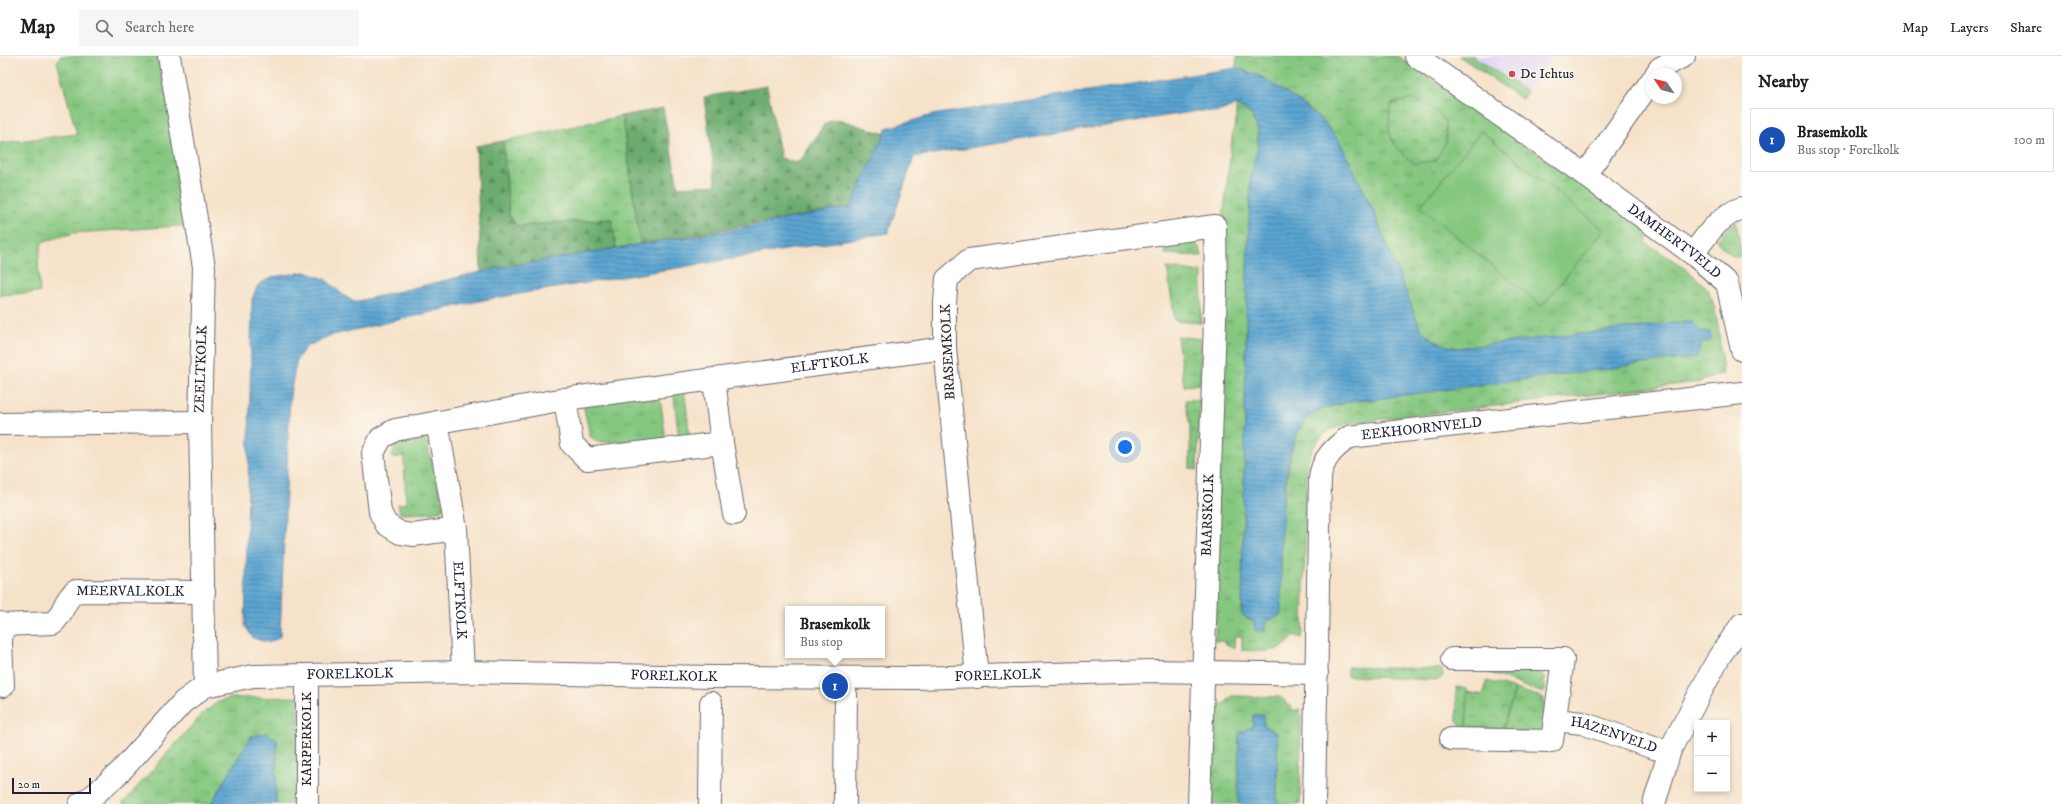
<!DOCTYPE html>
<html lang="en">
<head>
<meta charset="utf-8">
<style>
  body { margin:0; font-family:"IM FELL DW Pica",serif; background:#f6f6f6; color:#202124 }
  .controls { position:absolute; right:12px; bottom:12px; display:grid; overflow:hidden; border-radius:0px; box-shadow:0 2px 6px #0003 }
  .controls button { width:36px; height:36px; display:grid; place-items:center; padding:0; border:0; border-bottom:1px solid #e0e0e0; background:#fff; color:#202124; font:20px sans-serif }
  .compass { position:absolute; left:1646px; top:12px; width:36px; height:36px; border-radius:50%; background:#fff; box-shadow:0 2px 6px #0003; rotate:305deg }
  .scale { position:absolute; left:12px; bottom:10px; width:79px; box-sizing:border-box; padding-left:4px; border:2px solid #22223b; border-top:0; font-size:11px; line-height:14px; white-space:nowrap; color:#22223b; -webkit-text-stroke:3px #fbf7ec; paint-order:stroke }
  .you { position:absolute; left:1125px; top:391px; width:14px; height:14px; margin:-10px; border:3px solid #fff; border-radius:50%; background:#1a73e8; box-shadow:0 0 0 6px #1a73e833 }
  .badge { display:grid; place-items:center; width:26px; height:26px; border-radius:50%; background:#d93025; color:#fff; font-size:13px; font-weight:700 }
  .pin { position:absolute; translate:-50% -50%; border:2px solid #fff; box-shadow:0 1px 4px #0006 }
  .popup { position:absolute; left:785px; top:550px; width:100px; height:52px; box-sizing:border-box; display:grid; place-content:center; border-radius:0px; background:#fff; filter:drop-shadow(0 1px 3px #0005); font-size:13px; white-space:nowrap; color:#757577 }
  .popup b { font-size:15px; color:#202124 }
  .popup::after { content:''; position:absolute; left:50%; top:100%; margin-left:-8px; border:8px solid transparent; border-top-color:#fff }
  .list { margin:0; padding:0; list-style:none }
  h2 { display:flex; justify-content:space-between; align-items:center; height:52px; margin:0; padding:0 16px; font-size:17px }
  h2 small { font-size:13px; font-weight:400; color:#757577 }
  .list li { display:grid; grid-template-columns:26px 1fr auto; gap:12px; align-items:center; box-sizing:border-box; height:64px; margin:0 8px 8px; padding:0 8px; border:1px solid #e0e0e0; border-radius:0px }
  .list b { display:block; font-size:15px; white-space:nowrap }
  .list p { margin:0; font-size:13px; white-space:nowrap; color:#757577 }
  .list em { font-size:13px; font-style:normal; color:#757577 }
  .icon { flex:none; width:22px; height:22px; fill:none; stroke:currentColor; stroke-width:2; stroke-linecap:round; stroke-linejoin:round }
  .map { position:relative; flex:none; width:1742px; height:748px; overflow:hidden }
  header { display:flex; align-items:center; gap:24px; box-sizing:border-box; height:56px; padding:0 20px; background:#fff; border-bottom:1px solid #e0e0e0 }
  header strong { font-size:19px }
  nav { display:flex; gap:22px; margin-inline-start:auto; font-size:14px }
  .search { width:280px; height:36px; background:#f6f6f6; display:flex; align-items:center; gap:10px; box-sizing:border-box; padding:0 14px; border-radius:0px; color:#757577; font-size:15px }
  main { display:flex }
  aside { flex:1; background:#fff }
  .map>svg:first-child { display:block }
  .built { fill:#e0d4f4 }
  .grass { fill:url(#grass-tufts); stroke:#54745d }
  .forest { fill:url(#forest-firs); stroke:#476754 }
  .park { fill:url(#park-crowns); stroke:#54745d }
  .garden { fill:#85c77f; stroke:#54745d }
  .water { fill:url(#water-rules); stroke:#3e6386 }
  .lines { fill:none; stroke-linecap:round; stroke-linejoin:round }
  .minor-casing { stroke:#6c656d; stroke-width:24 }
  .minor { stroke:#fff; stroke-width:22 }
  .poi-dot { fill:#d1495b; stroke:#fbf7ec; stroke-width:1.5 }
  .labels { text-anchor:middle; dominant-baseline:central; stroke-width:3; stroke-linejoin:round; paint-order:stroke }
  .poi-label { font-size:14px; fill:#22223b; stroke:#fbf7ec; text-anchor:start }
  .street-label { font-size:14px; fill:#22223b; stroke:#fbf7ec }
</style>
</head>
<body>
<header>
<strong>Map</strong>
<div class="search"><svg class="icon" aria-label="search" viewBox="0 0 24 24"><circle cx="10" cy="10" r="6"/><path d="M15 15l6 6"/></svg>Search here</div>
<nav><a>Map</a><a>Layers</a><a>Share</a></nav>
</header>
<main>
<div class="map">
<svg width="1742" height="748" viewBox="0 0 1742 748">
  <defs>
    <pattern id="grass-tufts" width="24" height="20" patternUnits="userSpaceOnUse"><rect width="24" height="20" fill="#85c77f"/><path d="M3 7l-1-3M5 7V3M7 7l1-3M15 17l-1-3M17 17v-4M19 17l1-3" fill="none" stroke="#6ca169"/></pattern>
    <pattern id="forest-firs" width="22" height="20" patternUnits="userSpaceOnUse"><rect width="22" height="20" fill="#6cac6e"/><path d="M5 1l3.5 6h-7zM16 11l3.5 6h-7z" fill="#588c5c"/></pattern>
    <pattern id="park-crowns" width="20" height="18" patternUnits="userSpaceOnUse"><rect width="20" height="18" fill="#85c77f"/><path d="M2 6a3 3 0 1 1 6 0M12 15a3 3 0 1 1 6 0" fill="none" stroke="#6ca169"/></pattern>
    <pattern id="water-rules" width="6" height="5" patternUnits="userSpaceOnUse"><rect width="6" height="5" fill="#5aa4d1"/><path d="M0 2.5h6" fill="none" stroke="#4a85ab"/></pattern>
  </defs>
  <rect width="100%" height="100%" fill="#fbf7ec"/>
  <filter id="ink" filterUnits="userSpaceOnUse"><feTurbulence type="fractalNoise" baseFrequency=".025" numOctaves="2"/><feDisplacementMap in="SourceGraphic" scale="8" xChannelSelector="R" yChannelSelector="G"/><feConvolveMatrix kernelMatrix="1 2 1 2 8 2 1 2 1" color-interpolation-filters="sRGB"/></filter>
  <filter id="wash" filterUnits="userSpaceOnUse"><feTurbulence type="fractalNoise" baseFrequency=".012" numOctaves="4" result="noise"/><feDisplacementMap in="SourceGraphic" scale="16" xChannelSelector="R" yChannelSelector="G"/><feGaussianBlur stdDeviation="0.9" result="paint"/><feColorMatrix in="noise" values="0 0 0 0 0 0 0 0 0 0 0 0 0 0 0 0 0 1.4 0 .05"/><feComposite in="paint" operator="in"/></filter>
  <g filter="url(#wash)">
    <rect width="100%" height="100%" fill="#f6e2c9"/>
    <path class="built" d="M1459 0H1553L1522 43Z"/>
    <g class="grass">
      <path d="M60 0H157L196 169 74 177 42 186 38 205 40 236 0 239V87L77 78 57 6Z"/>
      <path d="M1237 0H1398L1651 177 1645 187C1665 199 1695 216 1708 235 1719 251 1720 297 1723 317L1699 326 1375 364C1339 369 1321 368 1307 406L1303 577 1301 582 1294 579C1283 599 1261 595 1242 594V580H1235L1234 593 1222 585H1215L1223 163 1233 75 1236 67V49L1251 58 1258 74V89L1251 122 1247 214 1242 559 1266 566 1291 394 1303 365 1317 355 1343 347 1608 276 1457 292C1441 289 1431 284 1420 272L1374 156 1340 86 1322 64 1294 42 1264 22 1236 12Z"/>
      <path d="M1459 0H1473L1527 36 1522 43Z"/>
      <path d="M622 60 640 188 616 192 611 163 517 170 509 159 503 85Z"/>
      <path d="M1736 165 1741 200 1733 201 1716 185Z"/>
      <path d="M1172 183C1186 184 1200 184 1202 200L1165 198 1164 191 1172 189Z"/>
      <path d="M1167 212 1202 216 1201 267 1175 265Z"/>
      <path d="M1177 280 1201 283 1200 328 1184 330Z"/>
      <path d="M673 332H684L690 382 679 384Z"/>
      <path d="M659 334 666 385 597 386 590 380 582 343Z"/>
      <path d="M1185 344H1200L1197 414 1190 413V370Z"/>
      <path d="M419 377 425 380 444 452 435 457 400 458 398 448H406L404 400 392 402 397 380Z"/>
      <path d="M1347 611 1442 613 1443 620 1438 624 1347 620Z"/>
      <path d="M1482 614 1539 615 1544 620 1545 634 1543 637Z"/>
      <path d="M1456 631 1467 633V636L1503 673 1515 633 1544 642V677L1466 675 1457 665Z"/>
      <path d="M1232 640 1280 641 1288 647 1293 655 1300 653 1301 662 1300 748H1277V677L1264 670 1263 659H1253V670L1239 678 1238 748H1213L1215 653 1219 648H1224Z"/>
      <path d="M299 641 298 748H276L277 684 267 677 251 680 211 748H122L204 656 218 646 231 642Z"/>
    </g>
    <g class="forest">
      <path d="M767 30 781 102 796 107 803 101 825 67 838 63 885 78 851 151 640 188 622 60 663 52 678 131 716 129 704 41Z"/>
      <path d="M503 85 509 159 517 170 612 163 616 192 481 216 476 90Z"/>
    </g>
    <g class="park">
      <path d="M1413 43 1436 54 1445 66 1446 86 1435 105 1413 107C1389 86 1386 80 1391 48Z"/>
      <path d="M1487 625 1515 633 1503 673 1467 672V636L1483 639Z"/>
    </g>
    <path class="garden" d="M1481 75 1604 174 1542 250 1420 151Z"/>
    <g class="water">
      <path d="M1236 12 1264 22 1294 42 1322 64 1340 86 1374 156 1420 272C1431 284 1441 290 1457 292L1692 265 1700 276H1710L1711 284 1701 288 1697 301 1343 347C1330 351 1311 354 1303 366 1276 407 1282 509 1281 558L1266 566 1265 575H1255L1254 566 1242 559 1247 214 1251 122 1258 89V74L1251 58 1236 49 1218 56 1197 55 914 101 888 177 483 244 329 280 306 291 297 303 290 339 280 581 269 587 253 582 245 570 252 243 258 229 272 221 305 216 325 223 342 238 354 246 497 212 742 172 851 151 887 72 932 59Z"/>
      <path d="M1253 659H1264V670L1277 677V748H1238L1239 678 1253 670Z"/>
      <path d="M267 677 277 684 276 748H211L251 680Z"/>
    </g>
  </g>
  <g filter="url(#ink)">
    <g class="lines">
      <g class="minor-casing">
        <g id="minor">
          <path d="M169 0 204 211 200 366 205 630"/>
          <path id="s1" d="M1416 0 1585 119 1693 198 1727 227 1742 294"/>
          <path d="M1656 18 1660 12 1684 0"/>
          <path d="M1585 119 1652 24"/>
          <path d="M1693 198C1707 179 1719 160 1742 152"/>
          <path d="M714 324 722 387 734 458"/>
          <path d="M565 343 572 388 587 403 722 387"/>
          <path id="s2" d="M437 366 456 473 463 616"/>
          <path d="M0 368 200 366"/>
          <path id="s3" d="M456 473 413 479 400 477 386 468 380 456 373 397 381 382 395 374 565 343 945 292"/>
          <path id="s4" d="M0 567 2 569 53 567C64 558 64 543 76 535L204 536"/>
          <path d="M2 569 1 587 3 630"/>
          <path d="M307 619V748"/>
          <path d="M977 621 945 292V246L947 223 969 204 1215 170 1216 233 1199 748"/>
          <path id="s5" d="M1556 664 1582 667 1654 692 1670 694"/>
          <path d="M1451 683 1552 685 1563 603H1452"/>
          <path id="s6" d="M80 748 94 739 120 716 183 646 205 630 253 620 463 616 711 621 917 622 1152 615 1317 618"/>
          <path d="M710 748 711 647"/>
          <path d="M845 748 846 639"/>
          <path id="s7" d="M1314 748 1320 422C1322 403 1334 392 1349 381L1742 337"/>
          <path d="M1654 748 1670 694 1719 601 1742 568"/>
        </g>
      </g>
      <use href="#minor" class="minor"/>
    </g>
  </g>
  <circle class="poi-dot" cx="1512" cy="18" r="4"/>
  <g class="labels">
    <g class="poi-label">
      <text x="1520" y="18">De Ichtus</text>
    </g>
    <g class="street-label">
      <text stroke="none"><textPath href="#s1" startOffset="318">DAMHERTVELD</textPath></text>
      <text transform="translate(948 296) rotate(-93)">BRASEMKOLK</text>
      <text stroke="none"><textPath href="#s3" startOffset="619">ELFTKOLK</textPath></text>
      <text transform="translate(201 313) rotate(-88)">ZEELTKOLK</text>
      <text stroke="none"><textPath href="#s7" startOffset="451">EEKHOORNVELD</textPath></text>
      <text transform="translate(1208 459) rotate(-88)">BAARSKOLK</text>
      <text stroke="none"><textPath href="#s4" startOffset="148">MEERVALKOLK</textPath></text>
      <text stroke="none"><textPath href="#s2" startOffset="180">ELFTKOLK</textPath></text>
      <text stroke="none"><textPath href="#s6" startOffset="319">FORELKOLK</textPath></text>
      <text stroke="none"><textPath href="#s6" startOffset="643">FORELKOLK</textPath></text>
      <text stroke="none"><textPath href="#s6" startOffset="967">FORELKOLK</textPath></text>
      <text stroke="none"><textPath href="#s5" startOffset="60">HAZENVELD</textPath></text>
      <text transform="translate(307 683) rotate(-90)">KARPERKOLK</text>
    </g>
  </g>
</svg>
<div class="controls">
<button>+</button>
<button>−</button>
</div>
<svg class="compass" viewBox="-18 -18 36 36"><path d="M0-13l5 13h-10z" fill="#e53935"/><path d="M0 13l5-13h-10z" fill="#757577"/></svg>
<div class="scale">20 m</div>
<div class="you"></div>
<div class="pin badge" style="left:835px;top:630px;background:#1a4fb4">1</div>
<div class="popup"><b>Brasemkolk</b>Bus stop</div>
</div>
<aside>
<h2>Nearby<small></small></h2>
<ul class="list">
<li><span class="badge" style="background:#1a4fb4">1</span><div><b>Brasemkolk</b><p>Bus stop · Forelkolk</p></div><em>100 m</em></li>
</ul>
</aside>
</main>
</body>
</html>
